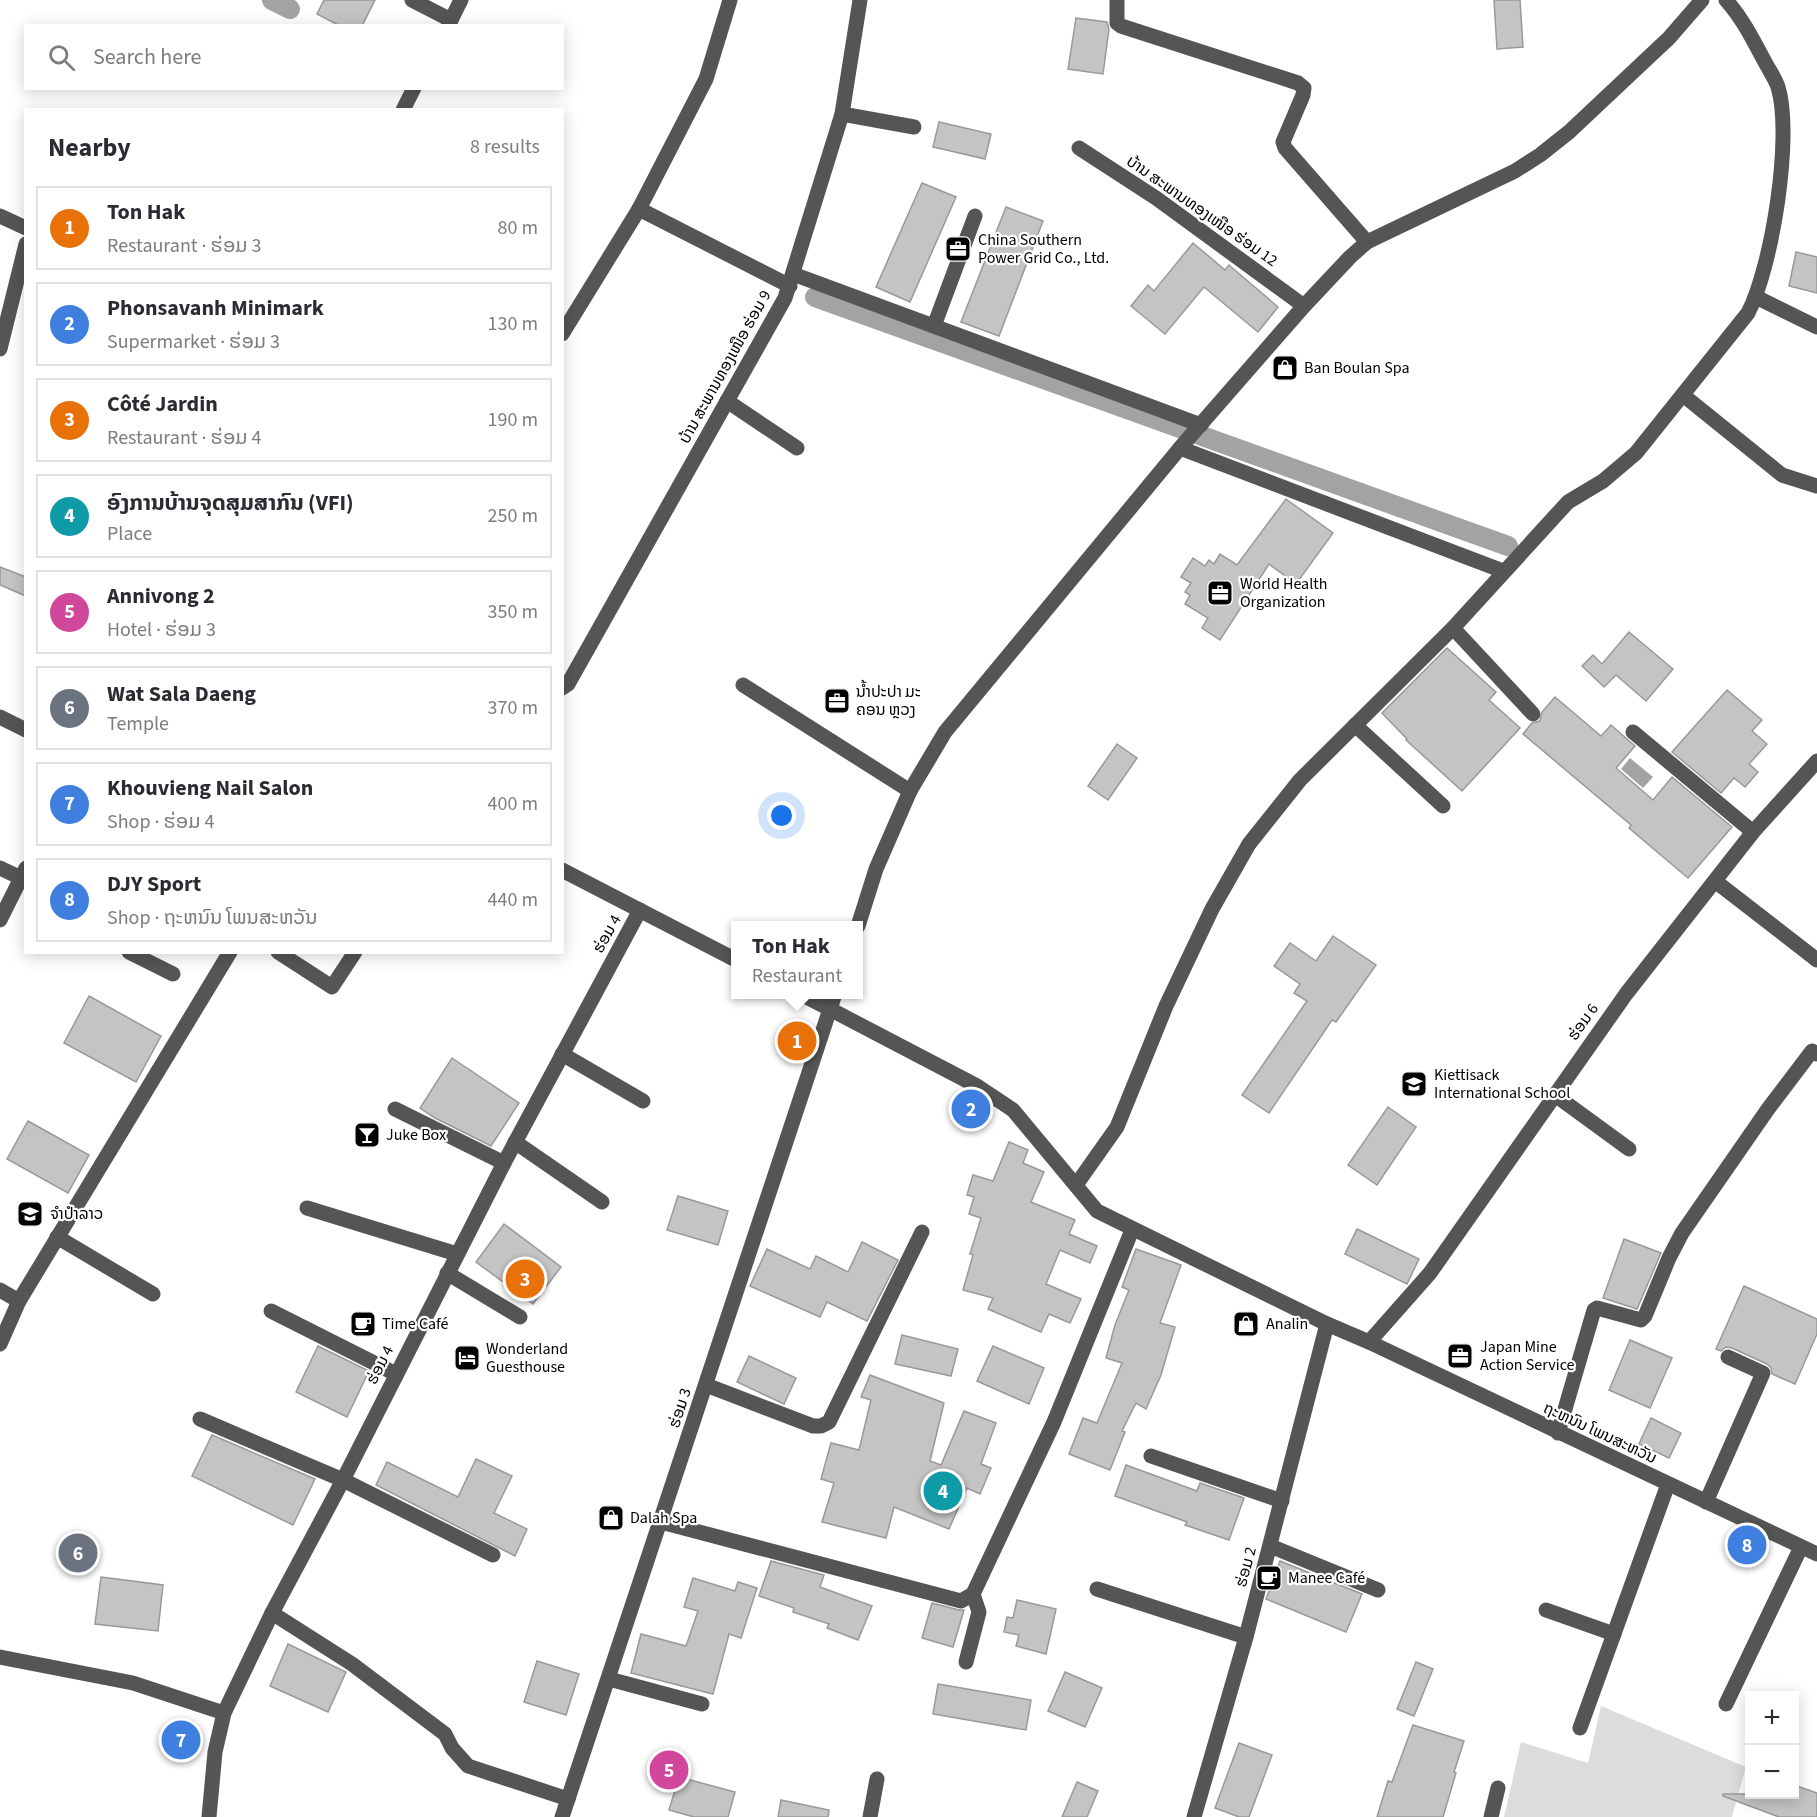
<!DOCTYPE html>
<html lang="en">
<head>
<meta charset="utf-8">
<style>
  body { margin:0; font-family:"Source Sans 3","Noto Sans Lao",sans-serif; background:#f2f2f3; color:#2b2b33 }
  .controls { position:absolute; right:18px; bottom:18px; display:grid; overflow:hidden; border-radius:0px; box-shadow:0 3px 15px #0003 }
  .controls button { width:54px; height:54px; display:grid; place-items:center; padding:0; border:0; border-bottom:2px solid #e1e1e2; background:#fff; color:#2b2b33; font:30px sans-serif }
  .you { position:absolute; left:782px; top:816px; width:21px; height:21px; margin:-15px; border:4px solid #fff; border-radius:50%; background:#1a73e8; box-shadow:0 0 0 9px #1a73e833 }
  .badge { display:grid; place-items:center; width:39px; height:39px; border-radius:50%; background:#000; color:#fff; font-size:20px; font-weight:700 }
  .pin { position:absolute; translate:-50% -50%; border:3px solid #fff; box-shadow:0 2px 6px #0006 }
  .popup { position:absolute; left:731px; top:921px; width:132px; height:78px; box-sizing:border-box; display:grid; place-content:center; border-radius:0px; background:#fff; filter:drop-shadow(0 2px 4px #0005); font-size:20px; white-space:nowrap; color:#7c7c81 }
  .popup b { font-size:22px; color:#2b2b33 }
  .popup::after { content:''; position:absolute; left:50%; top:100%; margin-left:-12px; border:12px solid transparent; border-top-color:#fff }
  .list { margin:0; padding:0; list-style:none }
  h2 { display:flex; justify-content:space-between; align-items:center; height:78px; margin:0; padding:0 24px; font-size:26px }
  h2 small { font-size:20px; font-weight:400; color:#7c7c81 }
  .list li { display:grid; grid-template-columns:39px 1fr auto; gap:18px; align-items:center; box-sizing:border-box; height:84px; margin:0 12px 12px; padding:0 12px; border:2px solid #e1e1e2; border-radius:0px }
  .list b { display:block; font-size:22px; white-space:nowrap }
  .list p { margin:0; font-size:20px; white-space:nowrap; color:#7c7c81 }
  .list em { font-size:20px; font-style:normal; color:#7c7c81 }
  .icon { flex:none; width:33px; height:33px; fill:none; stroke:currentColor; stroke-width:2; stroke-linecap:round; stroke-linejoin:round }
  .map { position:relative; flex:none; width:1817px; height:1817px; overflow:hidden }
  .search { position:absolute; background:#fff; box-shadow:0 3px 15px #0003; left:24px; top:24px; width:540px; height:66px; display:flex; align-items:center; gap:15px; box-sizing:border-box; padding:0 21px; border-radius:0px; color:#7c7c81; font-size:22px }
  .panel { position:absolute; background:#fff; box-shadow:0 3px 15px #0003; left:24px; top:108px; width:540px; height:846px; border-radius:0px }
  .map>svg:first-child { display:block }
  .green { fill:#dcdcdc }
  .water { fill:#a3a3a3 }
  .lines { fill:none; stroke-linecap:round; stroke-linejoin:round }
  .canal { stroke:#a3a3a3; stroke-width:20 }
  .building { fill:#c4c4c4; stroke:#999; stroke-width:1.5 }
  .minor { stroke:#555; stroke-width:15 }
  .labels { text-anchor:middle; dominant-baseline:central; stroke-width:4.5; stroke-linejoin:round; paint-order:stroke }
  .street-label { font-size:16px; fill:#000; stroke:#fff }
  .poi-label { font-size:16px; fill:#000; stroke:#fff; text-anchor:start }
</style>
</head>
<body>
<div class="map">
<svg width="1817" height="1817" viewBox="0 0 1817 1817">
  <rect width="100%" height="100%" fill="#fff"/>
  <path class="green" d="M1601 1706 1746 1767 1732 1817H1504L1521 1742 1588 1763Z"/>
  <path class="water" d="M1630 758 1653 777 1643 788 1621 769Z"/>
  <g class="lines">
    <g class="canal">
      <path d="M272 0 290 9"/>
      <path d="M815 297 1508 546"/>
    </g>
  </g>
  <g class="building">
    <path d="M324 0H375L362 26H340L317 14Z"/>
    <path d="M1494 0H1520L1523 47 1497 49Z"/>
    <path d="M1076 18 1107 22 1109 29 1103 74 1068 69Z"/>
    <path d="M939 122 991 134 985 159 933 147Z"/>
    <path d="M922 183 956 197 910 302 876 287Z"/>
    <path d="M1006 207 1043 221 999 336 961 322Z"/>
    <path d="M1193 243 1225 270 1229 265 1278 307 1258 332 1204 287 1165 334 1131 306 1148 285 1154 291Z"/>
    <path d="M1796 252 1817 257V293L1789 286Z"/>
    <path d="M1286 499 1333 533 1296 584 1269 564 1220 640 1202 628 1208 618 1185 604 1190 595 1185 592 1191 583 1181 577 1193 558 1205 566 1209 560 1214 564 1220 554 1237 565Z"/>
    <path d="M0 567 26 577V596L0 585Z"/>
    <path d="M1629 632 1673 669 1646 701 1616 675 1604 687 1582 666 1593 655 1602 664Z"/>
    <path d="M1447 648 1496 692 1489 700 1520 728 1462 791 1406 740 1407 739 1382 713Z"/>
    <path d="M1727 690 1762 720 1752 731 1767 744 1749 764 1758 772 1745 787 1734 778 1721 793 1672 752Z"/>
    <path d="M1555 697 1601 736 1611 725 1635 746 1616 768 1653 800 1672 777 1732 827 1688 878 1629 828 1631 825 1523 734 1532 723 1540 721 1542 712Z"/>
    <path d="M1117 744 1137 758 1108 800 1088 786Z"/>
    <path d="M1333 936 1376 965 1336 1022 1332 1020 1269 1113 1242 1095 1307 1001 1294 993 1300 984 1274 966 1290 943 1316 961Z"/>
    <path d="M89 996 161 1036 136 1082 64 1043Z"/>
    <path d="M452 1058 519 1103 491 1146 435 1118 420 1108Z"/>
    <path d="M1388 1107 1416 1127 1377 1185 1348 1165Z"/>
    <path d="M28 1121 89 1155 68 1193 7 1159Z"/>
    <path d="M1009 1142 1028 1150 1023 1163 1044 1172 1031 1202 1075 1220 1069 1234 1097 1246 1090 1263 1060 1250 1046 1284 1081 1299 1070 1323 1049 1314 1041 1332 988 1309 993 1298 963 1290 973 1255 970 1254 981 1218 969 1214 974 1197 967 1195 973 1175 993 1181Z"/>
    <path d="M678 1196 728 1211 718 1245 667 1230Z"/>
    <path d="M504 1224 561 1267 533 1304 476 1262Z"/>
    <path d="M1357 1229 1419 1259 1407 1284 1345 1254Z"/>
    <path d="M1624 1239 1661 1253 1637 1309 1603 1298Z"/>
    <path d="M862 1242 898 1260 867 1321 827 1302 820 1317 750 1286 767 1249 810 1269 816 1256 848 1272Z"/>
    <path d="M1136 1249 1181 1265 1160 1323 1175 1327 1161 1375 1146 1409 1136 1403 1122 1431 1125 1432 1110 1470 1069 1454 1083 1418 1097 1423 1122 1363 1106 1358 1115 1325 1129 1290 1122 1287Z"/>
    <path d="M1744 1286 1817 1319V1334L1795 1384 1772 1374 1771 1368 1767 1364 1732 1348 1726 1347 1721 1351 1716 1349Z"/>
    <path d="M902 1335 958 1349 951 1376 895 1364Z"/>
    <path d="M1630 1340 1672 1358 1650 1408 1609 1390Z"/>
    <path d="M318 1346 369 1371 347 1417 296 1392Z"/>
    <path d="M993 1346 1044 1368 1029 1404 977 1381Z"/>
    <path d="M749 1356 796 1378 784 1404 737 1382Z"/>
    <path d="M870 1375 944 1403 930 1461 941 1465 964 1411 996 1423 981 1464 991 1468 980 1494 967 1488 949 1529 894 1507 886 1538 822 1522 834 1483 821 1479 831 1443 859 1450 871 1400 861 1397Z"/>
    <path d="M1651 1418 1681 1433 1669 1458 1639 1444Z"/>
    <path d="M212 1435 315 1479 293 1525 192 1476Z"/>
    <path d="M476 1459 512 1476 494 1513 527 1529 515 1556 376 1485 387 1462 458 1497Z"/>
    <path d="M1126 1465 1197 1491 1200 1483 1244 1498 1229 1540 1185 1525 1187 1522 1115 1496Z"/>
    <path d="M771 1561 824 1575 820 1587 872 1606 858 1640 827 1628 829 1624 793 1612 794 1608 759 1596Z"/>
    <path d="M1280 1561 1362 1594 1346 1632 1266 1599Z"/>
    <path d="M101 1577 163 1585 158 1631 95 1624Z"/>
    <path d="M693 1578 735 1591 738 1582 757 1588 741 1638 729 1634 713 1694 631 1673 641 1634 686 1646 698 1611 684 1607Z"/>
    <path d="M1017 1600 1056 1609 1046 1654 1016 1646 1019 1635 1004 1632 1007 1617 1013 1618Z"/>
    <path d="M932 1603 959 1610H964L953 1647 922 1638Z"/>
    <path d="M288 1644 346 1672 328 1712 270 1686Z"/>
    <path d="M537 1661 579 1674 566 1715 524 1702Z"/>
    <path d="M1416 1662 1433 1669 1414 1716 1397 1709Z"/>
    <path d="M1065 1672 1102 1688 1085 1727 1048 1711Z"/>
    <path d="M938 1684 1031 1700 1026 1730 933 1714Z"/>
    <path d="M1413 1725 1464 1741 1454 1772 1456 1773 1443 1817H1377L1388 1781 1392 1782Z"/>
    <path d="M1239 1743 1272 1755 1249 1817H1239L1215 1808Z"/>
    <path d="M679 1777 735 1792 728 1817H694L669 1810Z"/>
    <path d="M1077 1782 1098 1791 1087 1817H1062Z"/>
    <path d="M1794 1785 1817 1793V1817H1779L1723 1796V1794H1794Z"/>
    <path d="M781 1800 829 1810 828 1817H778Z"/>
  </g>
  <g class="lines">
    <g class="minor">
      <path d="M412 0 451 20"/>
      <path d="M1117 0V23L1121 26 1298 83 1304 88 1303 95 1283 142 1285 148 1367 242"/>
      <path d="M448 26 461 0"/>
      <path d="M403 110 414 88"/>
      <path d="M842 114 914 127"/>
      <path d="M1079 148 1156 198 1304 306"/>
      <path d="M639 209 790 286"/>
      <path d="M0 216 26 228"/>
      <path d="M793 274 1201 425"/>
      <path d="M1756 297 1817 327"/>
      <path d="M934 326 975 216"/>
      <path d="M562 334 639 209 706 79 730 0"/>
      <path d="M0 349 26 244"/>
      <path d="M1683 395 1782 475 1817 486"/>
      <path d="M727 401 797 448"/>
      <path d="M1180 448 1503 571"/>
      <path d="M1453 628 1533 714"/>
      <path d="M743 685 910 791"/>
      <path d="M562 688 568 684 785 298 842 114 860 0"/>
      <path d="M0 717 26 730"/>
      <path d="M1355 725 1443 806"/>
      <path d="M1633 732 1753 832"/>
      <path d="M0 868 21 878"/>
      <path d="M562 870 736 960"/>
      <path d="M1715 881 1817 960"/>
      <path d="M0 920 26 868"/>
      <path d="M858 926 876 869 910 791 945 732 1180 448 1304 306 1350 257 1367 242 1515 171 1540 155 1569 132 1669 38 1702 0"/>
      <path d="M129 952 173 974"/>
      <path d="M278 952 332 987 355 952"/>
      <path d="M801 994 977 1086 1013 1110 1097 1211 1327 1324 1369 1342 1817 1554"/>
      <path d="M562 1054 643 1101"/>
      <path d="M1555 1095 1629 1149"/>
      <path d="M395 1109 504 1163"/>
      <path d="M515 1142 602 1202"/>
      <path d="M1076 1185 1117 1127 1166 1006 1212 909 1249 844 1300 780 1453 628 1568 502 1603 481 1636 453 1748 313C1772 267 1793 136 1778 87 1775 78 1769 70 1765 62 1753 40 1743 19 1726 0"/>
      <path d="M307 1208 457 1254"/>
      <path d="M57 1237 153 1294"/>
      <path d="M447 1273 520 1317"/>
      <path d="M0 1290 19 1301"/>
      <path d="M271 1311 396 1374"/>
      <path d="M1369 1342 1430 1273 1626 994 1753 832 1817 761"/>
      <path d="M0 1344 19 1301 230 952"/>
      <path d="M706 1385 813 1426H821L829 1422 922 1232"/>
      <path d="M200 1419 343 1480 493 1555"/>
      <path d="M1558 1433 1594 1310 1597 1308 1641 1320 1645 1316 1669 1258 1682 1233 1768 1109 1812 1051 1817 1054"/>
      <path d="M1151 1456 1282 1501"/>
      <path d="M1706 1502 1763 1373 1728 1357"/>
      <path d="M661 1522 961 1601 973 1594 1054 1422 1132 1230"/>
      <path d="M1270 1546 1378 1590"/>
      <path d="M1097 1589 1246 1637"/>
      <path d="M1546 1610 1614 1634"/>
      <path d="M272 1613 352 1664 445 1734 452 1748 468 1766 568 1799"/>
      <path d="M0 1657 133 1683 224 1713"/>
      <path d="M966 1662 979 1612 973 1594"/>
      <path d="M609 1679 702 1704"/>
      <path d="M1726 1704 1801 1547"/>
      <path d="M1580 1728 1668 1484"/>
      <path d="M209 1817 215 1752 224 1713 272 1613 343 1480 504 1163 640 910"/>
      <path d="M562 1817 835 994"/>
      <path d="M870 1817 877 1779"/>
      <path d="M1194 1817 1246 1637 1327 1324"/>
      <path d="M1491 1817 1498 1788"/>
    </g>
  </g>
  <defs>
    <g id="office-square" transform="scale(1.35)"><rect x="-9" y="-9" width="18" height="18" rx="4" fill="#000" stroke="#fff"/><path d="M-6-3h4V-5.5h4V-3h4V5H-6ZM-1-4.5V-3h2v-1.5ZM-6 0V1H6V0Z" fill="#fff"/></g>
    <g id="shop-square" transform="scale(1.35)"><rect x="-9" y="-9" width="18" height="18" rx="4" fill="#000" stroke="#fff"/><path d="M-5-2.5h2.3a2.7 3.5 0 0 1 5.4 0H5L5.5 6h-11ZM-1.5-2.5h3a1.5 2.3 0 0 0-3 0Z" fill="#fff"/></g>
    <g id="school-square" transform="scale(1.35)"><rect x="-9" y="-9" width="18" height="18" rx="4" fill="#000" stroke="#fff"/><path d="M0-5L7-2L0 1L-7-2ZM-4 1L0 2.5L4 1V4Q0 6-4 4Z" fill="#fff"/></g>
    <g id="bar-square" transform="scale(1.35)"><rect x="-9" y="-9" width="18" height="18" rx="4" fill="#000" stroke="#fff"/><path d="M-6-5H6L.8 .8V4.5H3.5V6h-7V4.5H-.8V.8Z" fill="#fff"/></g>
    <g id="cafe-square" transform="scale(1.35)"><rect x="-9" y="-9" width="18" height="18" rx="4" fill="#000" stroke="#fff"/><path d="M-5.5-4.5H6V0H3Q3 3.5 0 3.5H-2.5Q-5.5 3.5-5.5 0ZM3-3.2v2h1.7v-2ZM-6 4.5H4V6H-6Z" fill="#fff"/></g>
    <g id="hotel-square" transform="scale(1.35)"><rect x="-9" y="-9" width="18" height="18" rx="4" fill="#000" stroke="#fff"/><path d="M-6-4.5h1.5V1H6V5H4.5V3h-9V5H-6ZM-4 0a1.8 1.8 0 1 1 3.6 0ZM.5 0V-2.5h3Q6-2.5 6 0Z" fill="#fff"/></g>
  </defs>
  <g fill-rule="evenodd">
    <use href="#office-square" x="958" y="249"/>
    <use href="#shop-square" x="1285" y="368"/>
    <use href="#office-square" x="1220" y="593"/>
    <use href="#office-square" x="837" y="701"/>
    <use href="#school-square" x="1414" y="1084"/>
    <use href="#bar-square" x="367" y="1135"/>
    <use href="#school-square" x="30" y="1214"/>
    <use href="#cafe-square" x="363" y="1324"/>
    <use href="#shop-square" x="1246" y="1324"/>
    <use href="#office-square" x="1460" y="1356"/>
    <use href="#hotel-square" x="467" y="1358"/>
    <use href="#shop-square" x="611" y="1518"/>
    <use href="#cafe-square" x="1269" y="1578"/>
  </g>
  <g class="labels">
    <g class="street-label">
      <text transform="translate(1202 211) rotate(35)">ບ້ານ ສະພານທອງເໜືອ ຮ່ອມ 12</text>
      <text transform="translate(725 367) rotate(-61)">ບ້ານ ສະພານທອງເໜືອ ຮ່ອມ 9</text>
      <text transform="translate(607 934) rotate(-61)">ຮ່ອມ 4</text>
      <text transform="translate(1583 1022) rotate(-55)">ຮ່ອມ 6</text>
      <text transform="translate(380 1365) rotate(-63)">ຮ່ອມ 4</text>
      <text transform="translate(680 1408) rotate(-72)">ຮ່ອມ 3</text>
      <text transform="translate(1600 1433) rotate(25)">ຖະຫນົນ ໂພນສະຫວັນ</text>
      <text transform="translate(1246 1567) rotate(-75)">ຮ່ອມ 2</text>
    </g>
    <g class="poi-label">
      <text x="978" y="240">China Southern<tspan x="978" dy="18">Power Grid Co., Ltd.</tspan></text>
      <text x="1304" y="368">Ban Boulan Spa</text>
      <text x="1240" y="584">World Health<tspan x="1240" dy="18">Organization</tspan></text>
      <text x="856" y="692">ນ້ຳປະປາ ມະ<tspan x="856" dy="18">ຄອນ ຫຼວງ</tspan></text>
      <text x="1434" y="1075">Kiettisack<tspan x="1434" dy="18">International School</tspan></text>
      <text x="386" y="1135">Juke Box</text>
      <text x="50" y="1214">ຈຳປຳລາວ</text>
      <text x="382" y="1324">Time Café</text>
      <text x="1266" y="1324">Analin</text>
      <text x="1480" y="1347">Japan Mine<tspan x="1480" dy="18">Action Service</tspan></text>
      <text x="486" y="1349">Wonderland<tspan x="486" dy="18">Guesthouse</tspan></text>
      <text x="630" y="1518">Dalah Spa</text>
      <text x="1288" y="1578">Manee Café</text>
    </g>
  </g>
</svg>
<div class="controls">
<button>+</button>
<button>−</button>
</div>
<div class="you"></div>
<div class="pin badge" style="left:797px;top:1041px;background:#e8710a">1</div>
<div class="popup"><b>Ton Hak</b>Restaurant</div>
<div class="pin badge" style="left:971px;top:1109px;background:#3f7fe0">2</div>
<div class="pin badge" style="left:525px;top:1279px;background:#e8710a">3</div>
<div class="pin badge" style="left:943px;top:1491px;background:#0f9aa8">4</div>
<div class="pin badge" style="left:669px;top:1770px;background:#d1479c">5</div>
<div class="pin badge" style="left:78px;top:1553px;background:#6b7280">6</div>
<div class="pin badge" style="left:181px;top:1740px;background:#3f7fe0">7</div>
<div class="pin badge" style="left:1747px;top:1545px;background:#3f7fe0">8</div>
<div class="search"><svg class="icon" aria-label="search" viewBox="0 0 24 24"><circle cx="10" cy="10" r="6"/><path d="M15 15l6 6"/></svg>Search here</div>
<section class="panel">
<h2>Nearby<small>8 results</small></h2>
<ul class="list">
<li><span class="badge" style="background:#e8710a">1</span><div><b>Ton Hak</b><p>Restaurant · ຮ່ອມ 3</p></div><em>80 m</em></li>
<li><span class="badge" style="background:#3f7fe0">2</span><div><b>Phonsavanh Minimark</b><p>Supermarket · ຮ່ອມ 3</p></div><em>130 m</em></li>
<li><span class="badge" style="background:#e8710a">3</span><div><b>Côté Jardin</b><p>Restaurant · ຮ່ອມ 4</p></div><em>190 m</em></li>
<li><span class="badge" style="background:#0f9aa8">4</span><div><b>ອົງການບ້ານຈຸດສຸມສາກົນ (VFI)</b><p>Place</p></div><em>250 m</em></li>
<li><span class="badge" style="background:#d1479c">5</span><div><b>Annivong 2</b><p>Hotel · ຮ່ອມ 3</p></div><em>350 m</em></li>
<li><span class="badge" style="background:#6b7280">6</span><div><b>Wat Sala Daeng</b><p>Temple</p></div><em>370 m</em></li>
<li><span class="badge" style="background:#3f7fe0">7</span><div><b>Khouvieng Nail Salon</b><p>Shop · ຮ່ອມ 4</p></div><em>400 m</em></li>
<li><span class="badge" style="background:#3f7fe0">8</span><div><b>DJY Sport</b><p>Shop · ຖະຫນົນ ໂພນສະຫວັນ</p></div><em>440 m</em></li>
</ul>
</section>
</div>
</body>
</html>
